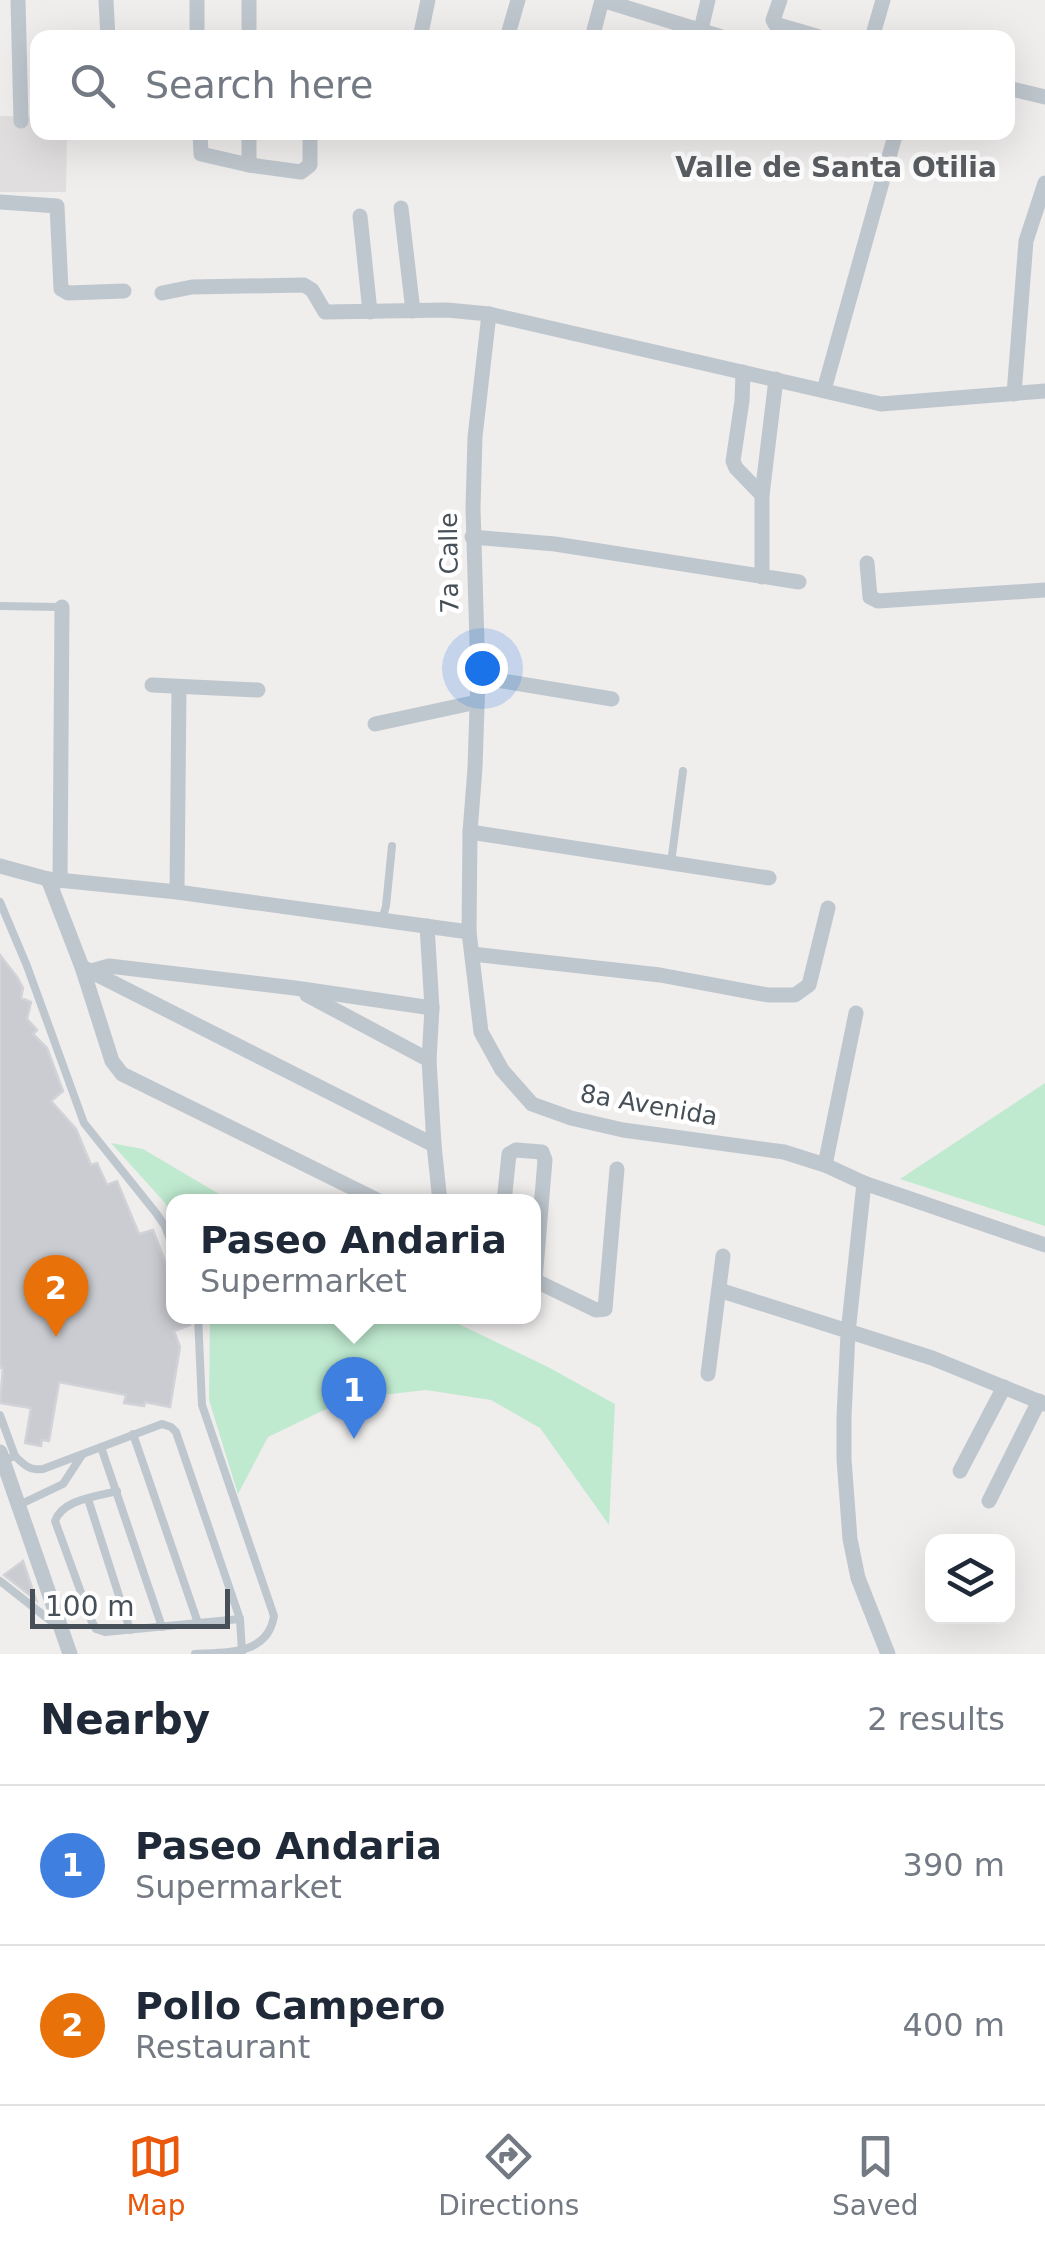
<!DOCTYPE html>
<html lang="en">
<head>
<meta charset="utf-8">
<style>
  body { margin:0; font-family:"DejaVu Sans",sans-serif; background:#f6f6f7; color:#1f2937 }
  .controls { position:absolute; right:30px; bottom:30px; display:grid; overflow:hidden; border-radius:20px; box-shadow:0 10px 40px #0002 }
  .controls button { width:90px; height:90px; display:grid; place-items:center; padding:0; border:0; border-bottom:2px solid #e0e1e3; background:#fff; color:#1f2937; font:50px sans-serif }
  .scale { position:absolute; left:30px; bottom:25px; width:200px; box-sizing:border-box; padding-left:10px; border:5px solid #475058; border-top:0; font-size:28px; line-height:35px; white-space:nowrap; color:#475058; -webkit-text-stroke:8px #fff; paint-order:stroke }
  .you { position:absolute; left:482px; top:668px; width:35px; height:35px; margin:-25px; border:8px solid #fff; border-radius:50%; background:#1a73e8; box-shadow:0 0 0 15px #1a73e833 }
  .badge { display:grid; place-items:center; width:65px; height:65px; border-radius:50%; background:#ea580c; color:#fff; font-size:32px; font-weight:700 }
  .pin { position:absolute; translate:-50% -82px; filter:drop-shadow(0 2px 5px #0008) }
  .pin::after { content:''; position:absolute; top:52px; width:35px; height:30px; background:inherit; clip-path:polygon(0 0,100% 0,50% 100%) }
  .popup { position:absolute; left:166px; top:1194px; width:375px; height:130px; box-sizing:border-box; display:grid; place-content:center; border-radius:20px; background:#fff; filter:drop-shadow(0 2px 8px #0005); font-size:32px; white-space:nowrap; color:#747a83 }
  .popup b { font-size:38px; color:#1f2937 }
  .popup::after { content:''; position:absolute; left:50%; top:100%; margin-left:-20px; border:20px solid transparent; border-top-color:#fff }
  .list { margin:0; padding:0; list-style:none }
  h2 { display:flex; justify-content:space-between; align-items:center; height:130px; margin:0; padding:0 40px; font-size:42px }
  h2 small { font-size:32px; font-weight:400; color:#747a83 }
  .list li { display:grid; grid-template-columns:65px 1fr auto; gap:30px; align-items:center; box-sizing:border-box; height:160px; padding:0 40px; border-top:2px solid #e0e1e3 }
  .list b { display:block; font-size:38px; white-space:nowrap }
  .list p { margin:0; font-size:32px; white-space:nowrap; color:#747a83 }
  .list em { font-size:32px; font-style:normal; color:#747a83 }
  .icon { flex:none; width:55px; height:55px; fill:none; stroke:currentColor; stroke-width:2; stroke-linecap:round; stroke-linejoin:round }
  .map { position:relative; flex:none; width:1045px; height:1654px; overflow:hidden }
  .search { position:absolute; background:#fff; box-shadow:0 10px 40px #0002; left:30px; right:30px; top:30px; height:110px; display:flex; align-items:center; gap:25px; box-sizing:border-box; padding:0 35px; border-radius:20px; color:#747a83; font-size:38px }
  .sheet { height:450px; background:#fff }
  nav { display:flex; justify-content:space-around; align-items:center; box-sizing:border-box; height:140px; border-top:2px solid #e0e1e3; background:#fff; font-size:28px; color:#747a83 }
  nav a { display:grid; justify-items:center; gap:5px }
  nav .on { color:#ea580c }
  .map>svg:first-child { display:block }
  .education { fill:#e0dede }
  .green { fill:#bfead0 }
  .building { fill:#caccd1; stroke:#d2d3d8; stroke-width:2.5 }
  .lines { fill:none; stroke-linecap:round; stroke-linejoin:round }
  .lane { stroke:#bfc7ce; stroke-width:8 }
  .street { stroke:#bfc7ce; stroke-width:15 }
  .labels { text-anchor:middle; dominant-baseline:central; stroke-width:9; stroke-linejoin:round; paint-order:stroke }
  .street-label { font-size:25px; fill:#475058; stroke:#fff }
  .neighbourhood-label { font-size:28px; font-weight:bold; fill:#5a5d61; stroke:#fff }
</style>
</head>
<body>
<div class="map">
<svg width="1045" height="1654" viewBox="0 0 1045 1654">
  <rect width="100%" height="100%" fill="#f0eded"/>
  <path class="education" d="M0 116 37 117 38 132 67 133 66 192H0Z"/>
  <g class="green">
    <path d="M1045 1083V1226L900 1179Z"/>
    <path d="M111 1143 143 1149 231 1201 174 1202V1225L166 1204Z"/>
    <path d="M210 1317H444L548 1367 615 1404 609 1525 540 1428 491 1400 426 1390 347 1399 268 1437 238 1494 209 1400Z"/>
  </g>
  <g class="building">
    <path d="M0 955 17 977 23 988 21 998 31 1002 27 1019 37 1030 33 1034 47 1048 63 1091 51 1101 76 1129 91 1165 97 1163 107 1185 117 1181 139 1234 153 1230 174 1285V1316H186L190 1325 174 1331 180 1347 170 1407 145 1402 144 1406 124 1403 126 1395 59 1382 49 1441 42 1440 41 1446 25 1443 31 1408 0 1403 3 1368H0Z"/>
    <path d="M23 1561 36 1600 4 1575Z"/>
  </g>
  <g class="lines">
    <g class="lane">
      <path d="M0 606 60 607"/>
      <path d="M671 863 683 771"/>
      <path d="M0 902 27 966 84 1123 156 1213 165 1226 174 1250"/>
      <path d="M382 920 386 906 392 846"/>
      <path d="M0 1415 15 1456"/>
      <path d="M133 1434 198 1623"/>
      <path d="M101 1447 162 1627"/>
      <path d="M4 1460 15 1456C24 1465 30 1471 43 1469L162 1424 171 1427 176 1432 240 1619 242 1652"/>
      <path d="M117 1491C96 1497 63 1499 55 1521L91 1620 96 1629 105 1632 240 1619"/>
      <path d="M88 1499 130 1630"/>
      <path d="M19 1505 63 1484 82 1455"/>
      <path d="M0 1581 56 1625"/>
      <path d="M195 1654C231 1652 268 1654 274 1616L202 1405 198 1316"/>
    </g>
    <g class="street">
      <path d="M18 0 21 121"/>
      <path d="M106 0 108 38"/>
      <path d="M197 0V38"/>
      <path d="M249 0V38"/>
      <path d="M602 0 725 38"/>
      <path d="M780 0 773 20 775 24 823 38"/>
      <path d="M420 38 428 0"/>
      <path d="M507 38 518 0"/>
      <path d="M592 38 602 0"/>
      <path d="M699 38 708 0"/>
      <path d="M872 38 883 0"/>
      <path d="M1008 88 1045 97"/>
      <path d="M200 132 201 154 249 165 301 172 310 165V132"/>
      <path d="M249 132V165"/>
      <path d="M0 202 57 206 61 289 68 293 124 291"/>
      <path d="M401 208 413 311"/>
      <path d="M360 216 370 312"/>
      <path d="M162 293 192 287 304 285 312 290 325 312 447 310 489 314 881 404 1045 391"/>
      <path d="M489 314 475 437 473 508 478 677 475 768 470 832 469 932 481 1032 502 1070 532 1104 571 1118 623 1130 784 1152 825 1165 864 1183 1045 1245"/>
      <path d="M743 372 742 401 733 461 736 468 762 495"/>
      <path d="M824 390 896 132"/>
      <path d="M1014 394 1026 241 1045 183"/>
      <path d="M472 537 555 544 799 582"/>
      <path d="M867 563 870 597 878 601 1045 590"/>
      <path d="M762 577V495L776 379"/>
      <path d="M478 677 612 699"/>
      <path d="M152 685 258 690"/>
      <path d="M375 724 477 702"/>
      <path d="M470 832 769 878"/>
      <path d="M0 866 48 879 177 892 469 932"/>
      <path d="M48 879 82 967 112 1061 122 1074 381 1202"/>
      <path d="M60 881 62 607"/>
      <path d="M177 892 179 687"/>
      <path d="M427 926 432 1008 429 1060 434 1145 440 1202"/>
      <path d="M472 954 660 975 768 995H795L809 985 828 908"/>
      <path d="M82 967 434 1145"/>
      <path d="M91 971 109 966 295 988 432 1008"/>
      <path d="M307 995 429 1060"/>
      <path d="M825 1165 856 1013"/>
      <path d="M864 1183 848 1333 844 1417V1459L850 1539 858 1578 888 1654"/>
      <path d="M504 1202 509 1154 516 1150 542 1152 545 1160 535 1280"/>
      <path d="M534 1280 596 1310 605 1309 617 1169"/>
      <path d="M719 1290 932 1358 1045 1404"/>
      <path d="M708 1374 723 1256"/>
      <path d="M0 1452 70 1654"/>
      <path d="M960 1471 1004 1387"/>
      <path d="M989 1501 1039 1401"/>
    </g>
  </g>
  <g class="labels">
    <g class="street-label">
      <text transform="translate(449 563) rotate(-91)">7a Calle</text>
      <text transform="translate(649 1105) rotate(10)">8a Avenida</text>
    </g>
    <g class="neighbourhood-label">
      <text x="836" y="167">Valle de Santa Otilia</text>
    </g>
  </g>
</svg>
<div class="controls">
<button><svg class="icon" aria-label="layers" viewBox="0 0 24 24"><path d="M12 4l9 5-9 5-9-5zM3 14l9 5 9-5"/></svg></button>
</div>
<div class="scale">100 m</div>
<div class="you"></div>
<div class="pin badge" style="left:354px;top:1439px;background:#3f7fe0">1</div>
<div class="popup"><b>Paseo Andaria</b>Supermarket</div>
<div class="pin badge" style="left:56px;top:1337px;background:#e8710a">2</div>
<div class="search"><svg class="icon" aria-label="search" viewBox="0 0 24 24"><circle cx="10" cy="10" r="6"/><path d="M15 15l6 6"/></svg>Search here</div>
</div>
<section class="sheet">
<h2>Nearby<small>2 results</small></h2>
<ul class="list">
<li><span class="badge" style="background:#3f7fe0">1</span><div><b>Paseo Andaria</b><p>Supermarket</p></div><em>390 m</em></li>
<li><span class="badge" style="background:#e8710a">2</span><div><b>Pollo Campero</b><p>Restaurant</p></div><em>400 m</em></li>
</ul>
</section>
<nav>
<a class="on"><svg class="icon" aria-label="map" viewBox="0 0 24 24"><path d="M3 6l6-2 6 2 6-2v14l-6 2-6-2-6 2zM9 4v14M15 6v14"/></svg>Map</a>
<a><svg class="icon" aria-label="directions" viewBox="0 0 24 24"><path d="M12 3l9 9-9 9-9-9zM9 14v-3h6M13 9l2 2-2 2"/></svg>Directions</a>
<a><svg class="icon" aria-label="saved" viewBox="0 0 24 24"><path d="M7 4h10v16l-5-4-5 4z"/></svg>Saved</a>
</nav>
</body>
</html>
